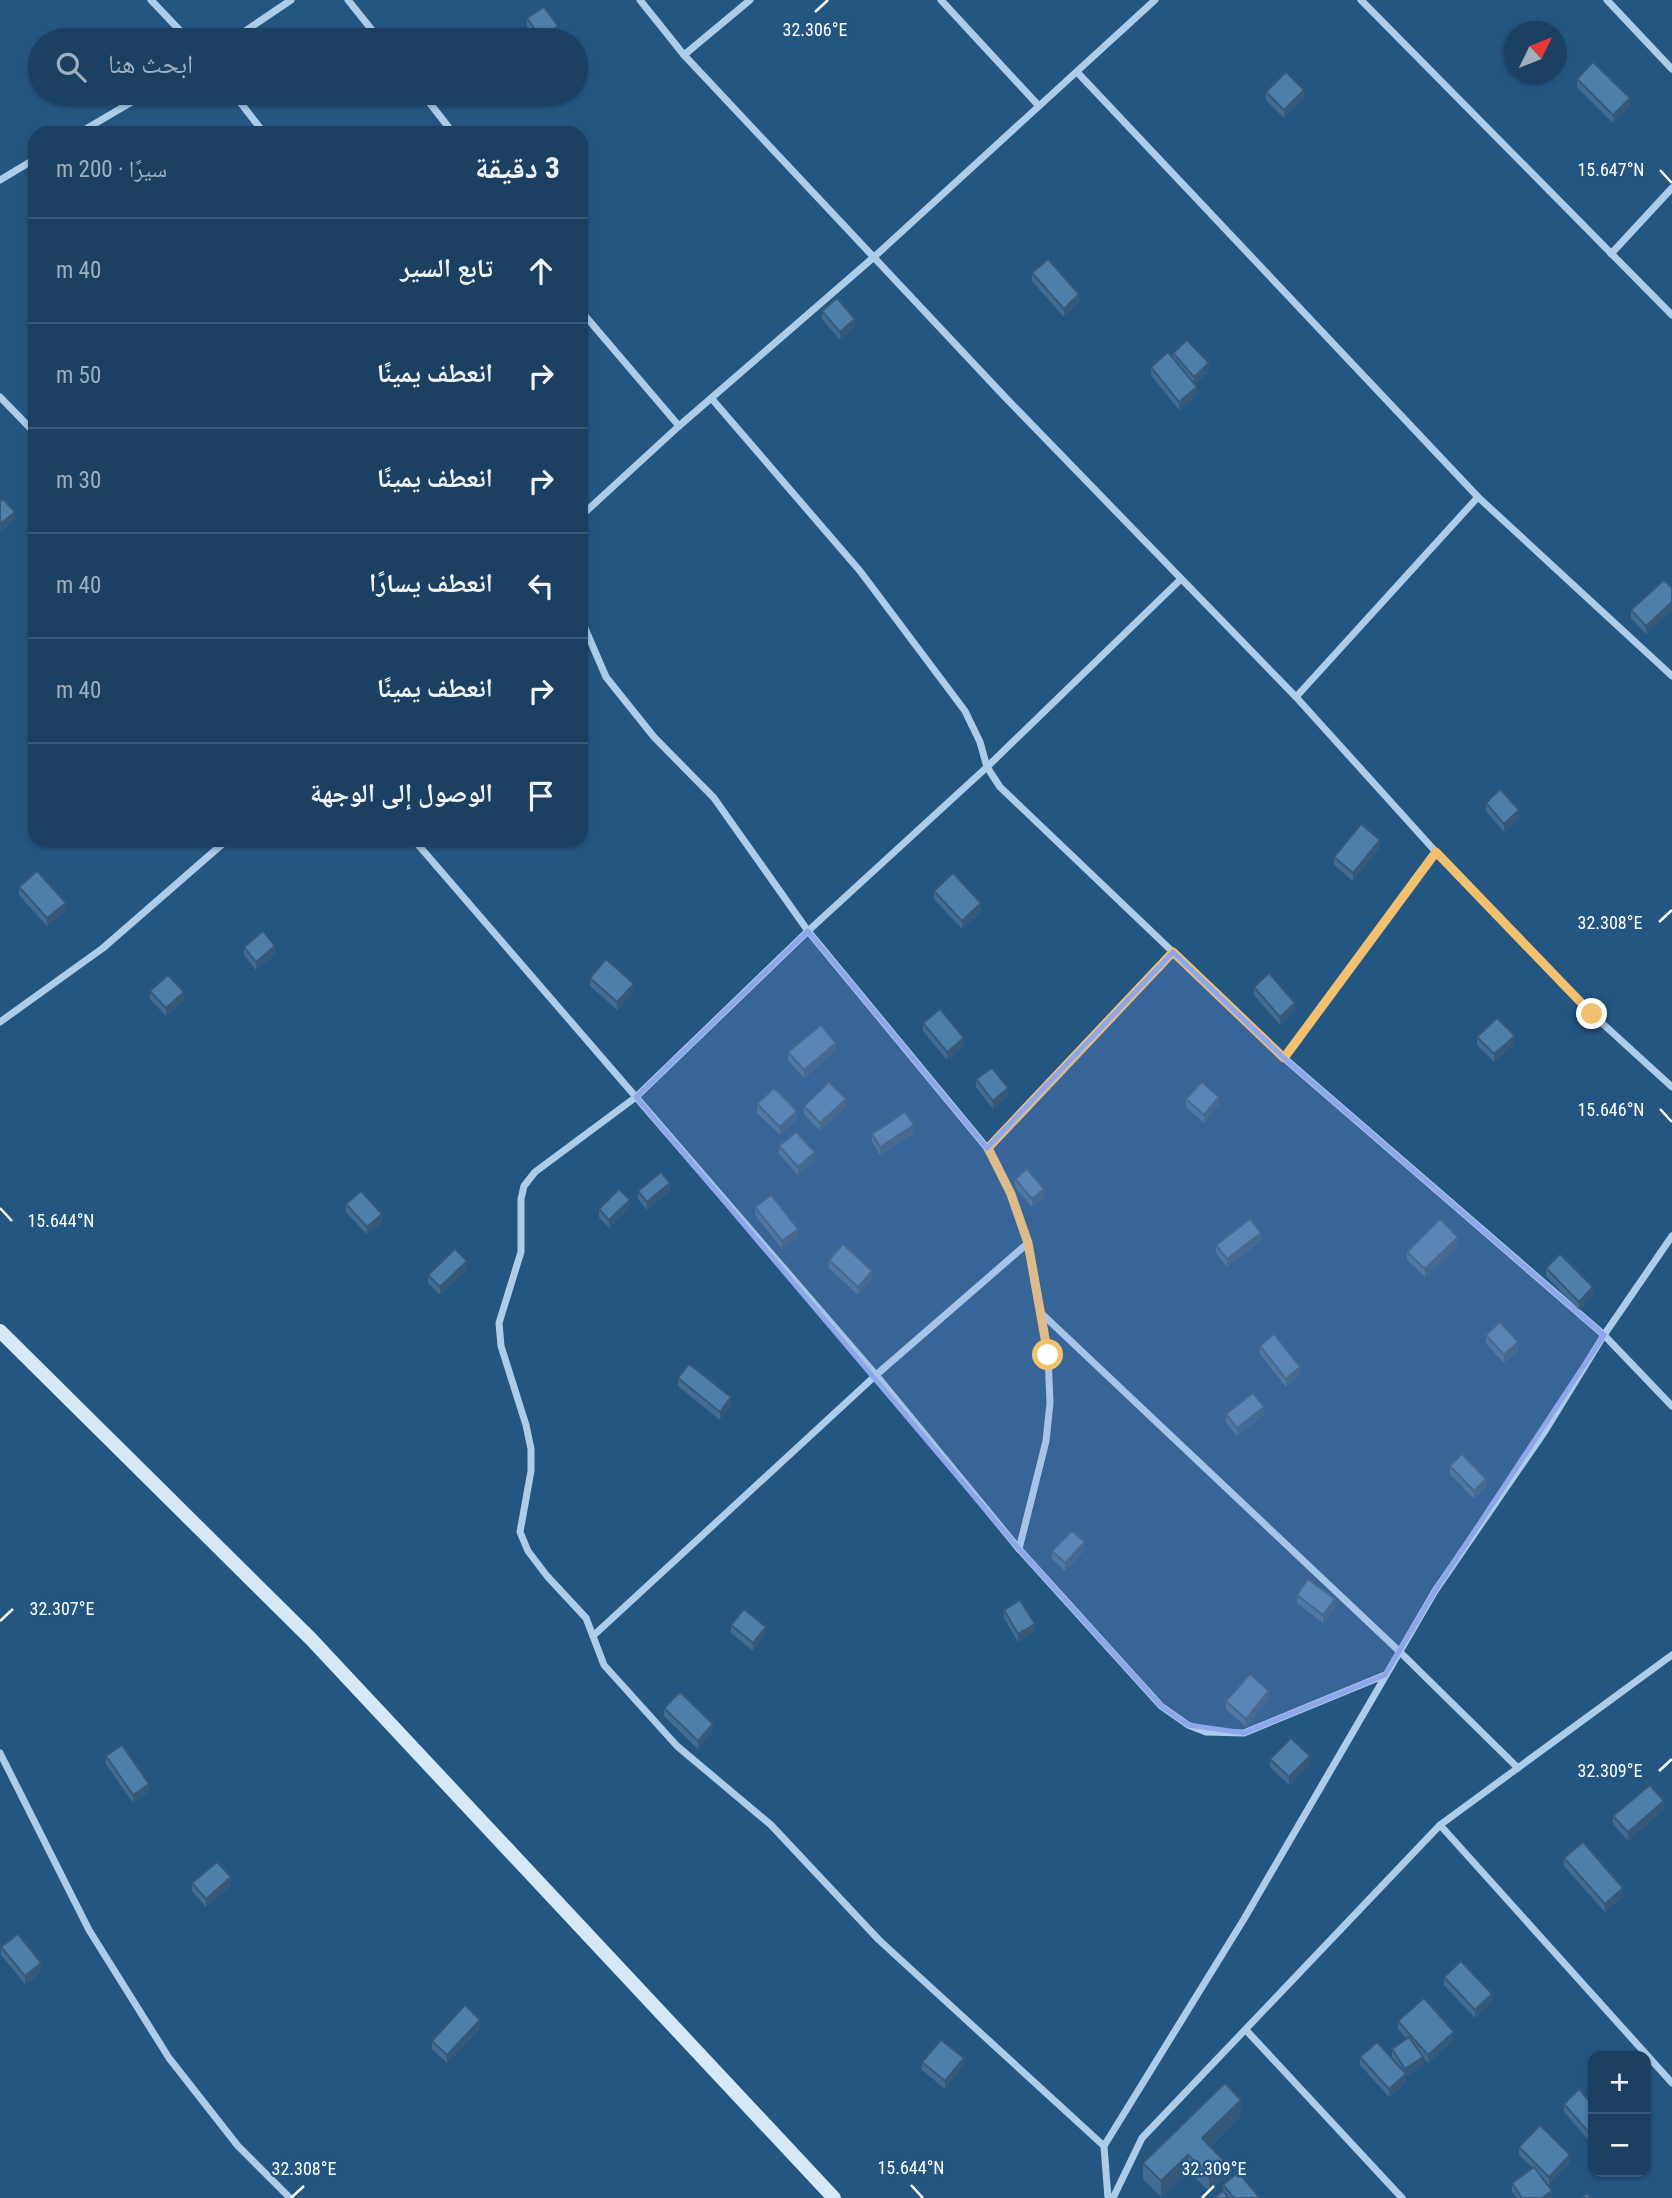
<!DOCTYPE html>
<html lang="ar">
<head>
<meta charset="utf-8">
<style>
  body { margin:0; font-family:"Roboto Condensed","Noto Naskh Arabic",sans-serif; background:#284b6b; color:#f1f3f6; direction:rtl }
  .controls { position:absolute; right:21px; bottom:21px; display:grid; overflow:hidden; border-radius:14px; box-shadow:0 2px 5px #0004 }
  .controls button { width:63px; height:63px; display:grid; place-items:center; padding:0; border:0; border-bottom:2px solid #395977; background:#1b4062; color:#f1f3f6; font:35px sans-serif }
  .compass { position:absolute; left:1504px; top:21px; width:63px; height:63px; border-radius:50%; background:#1b4062; box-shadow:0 2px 5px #0004; rotate:47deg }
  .stop { position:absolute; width:21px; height:21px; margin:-16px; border:5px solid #f1c170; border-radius:50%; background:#fff }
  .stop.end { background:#f1c170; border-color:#fff; box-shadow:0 2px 7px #0008 }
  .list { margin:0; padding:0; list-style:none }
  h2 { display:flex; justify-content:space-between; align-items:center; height:91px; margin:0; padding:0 28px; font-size:30px }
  h2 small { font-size:23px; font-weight:400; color:#a0afbe }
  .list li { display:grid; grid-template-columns:46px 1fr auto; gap:21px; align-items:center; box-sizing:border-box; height:105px; padding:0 28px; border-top:2px solid #395977 }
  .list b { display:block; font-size:26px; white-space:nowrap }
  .list em { font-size:23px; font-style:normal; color:#a0afbe }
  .icon { flex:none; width:38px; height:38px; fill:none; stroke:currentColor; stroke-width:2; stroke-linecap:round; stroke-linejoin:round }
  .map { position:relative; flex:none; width:1672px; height:2198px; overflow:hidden; direction:ltr }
  .search { position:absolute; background:#1b4062; box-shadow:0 2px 5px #0004; left:28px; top:28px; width:560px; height:77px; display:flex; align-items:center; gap:18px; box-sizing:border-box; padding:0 24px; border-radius:38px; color:#a0afbe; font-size:26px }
  .panel { position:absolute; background:#1b4062; box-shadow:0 2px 5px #0004; left:28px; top:126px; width:560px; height:721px; border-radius:21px; direction:rtl }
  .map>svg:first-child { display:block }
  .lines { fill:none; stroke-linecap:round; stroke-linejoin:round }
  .minor { stroke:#accce7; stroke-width:7 }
  .secondary { stroke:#d6e7f6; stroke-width:14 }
  .wall { fill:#426d93 }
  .shaded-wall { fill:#365978 }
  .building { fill:#4d7fab; stroke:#365978; stroke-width:2 }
  .route { stroke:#f1c170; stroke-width:9 }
  .marked { fill:#8ea6ec; fill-opacity:0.2; stroke:#8ea6ec; stroke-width:5; stroke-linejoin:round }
  .ticks { fill:none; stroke:#fff; stroke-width:2.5 }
  .ticks-label { font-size:18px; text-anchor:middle; fill:#fff; stroke:#245682; stroke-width:5; stroke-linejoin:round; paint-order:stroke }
</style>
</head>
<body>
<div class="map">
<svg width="1672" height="2198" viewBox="0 0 1672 2198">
  <rect width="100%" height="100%" fill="#245682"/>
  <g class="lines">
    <g class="minor">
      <path d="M151 0 189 40"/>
      <path d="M348 0 380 40"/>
      <path d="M640 0 684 55 1004 396 1296 697 1436 852 1592 1014 1672 1087"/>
      <path d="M941 0 1039 106"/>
      <path d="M1361 0 1672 315"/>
      <path d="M1607 0 1672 69"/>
      <path d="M232 40 291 0"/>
      <path d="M684 55 750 0"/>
      <path d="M1077 72 1478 497 1672 676"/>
      <path d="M233 93 264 133"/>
      <path d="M422 93 453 133"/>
      <path d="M79 133 147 93"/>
      <path d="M0 180 35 159"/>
      <path d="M1611 254 1672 188"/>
      <path d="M581 311 679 426"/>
      <path d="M0 397 35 433"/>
      <path d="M712 399 860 571 965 711 980 742 987 767 1000 787 1284 1058 1604 1335 1672 1406"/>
      <path d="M581 516 679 426 874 257 1155 0"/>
      <path d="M581 619 606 677 654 737 714 798 808 931 987 1148 1011 1194 1028 1243 1048 1355 1050 1403 1046 1441 1019 1549"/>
      <path d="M1296 697 1478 497"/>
      <path d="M414 840 876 1375 1019 1549 1161 1706 1188 1725 1206 1732 1244 1733 1385 1675"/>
      <path d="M0 1022 103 948 227 840"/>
      <path d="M1284 1058 1436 852"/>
      <path d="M987 1148 1173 952"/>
      <path d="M1041 1313 1399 1651 1518 1768"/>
      <path d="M593 1636 876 1375 1028 1243"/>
      <path d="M0 1753 89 1930 169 2058 238 2146 290 2198"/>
      <path d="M1440 1825 1672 2083"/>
      <path d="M1246 2030 1402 2198"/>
      <path d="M1104 2146 879 1940 771 1825 677 1746 604 1665 586 1618 547 1576 528 1551 520 1532 531 1471V1449L526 1425 501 1346 499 1323 521 1252V1199L524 1186 535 1172 636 1097 808 931 987 767 1181 579"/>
      <path d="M1108 2198 1104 2146 1244 1919 1435 1591 1545 1431 1604 1335 1672 1236"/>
      <path d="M1113 2198 1142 2138 1440 1825 1672 1655"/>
    </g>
    <path class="secondary" d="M0 1331 311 1639 834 2198"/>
  </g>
  <g class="wall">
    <path d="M527 18 558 34 549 40H537L527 26Z"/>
    <path d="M1577 79 1630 106 1613 123 1577 87Z"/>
    <path d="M1266 92 1304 98 1284 118 1266 100Z"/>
    <path d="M1032 273 1079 302 1064 317 1032 281Z"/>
    <path d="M822 311 855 327 840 340 822 319Z"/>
    <path d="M1173 353 1209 371 1195 384 1197 395 1179 410 1151 375V367L1173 358Z"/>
    <path d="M1672 588V610L1646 634 1631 618V610Z"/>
    <path d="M1486 803 1519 819 1504 832 1486 811Z"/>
    <path d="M1380 848 1353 881 1334 865V857Z"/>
    <path d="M19 887 66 911 47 926 19 895Z"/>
    <path d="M934 891 981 911 962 929 934 899Z"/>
    <path d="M244 947 275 954 256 970 244 955Z"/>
    <path d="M590 978 634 992 617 1010 590 986Z"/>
    <path d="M1254 987 1295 1011 1280 1025 1254 995Z"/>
    <path d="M150 991 184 1000 166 1016 150 999Z"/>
    <path d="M923 1023 964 1046 947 1060 923 1031Z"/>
    <path d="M1477 1037 1515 1044 1494 1062 1477 1045Z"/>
    <path d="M836 1051 804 1078 788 1060V1052Z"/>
    <path d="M976 1079 1008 1096 993 1109 976 1087Z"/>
    <path d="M1186 1099 1219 1105 1204 1123 1186 1107Z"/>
    <path d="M757 1104 797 1119 780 1135 757 1113Z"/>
    <path d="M804 1106 846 1107 820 1131 804 1114Z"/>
    <path d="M914 1133 880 1155 872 1142V1134Z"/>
    <path d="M779 1146 815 1160 798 1175 779 1154Z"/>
    <path d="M1015 1179 1044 1197 1032 1207 1015 1187Z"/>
    <path d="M638 1191H670L647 1210 638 1199Z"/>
    <path d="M346 1204 382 1222 367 1235 346 1212Z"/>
    <path d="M755 1207 798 1237 782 1249 755 1215Z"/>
    <path d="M630 1208 609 1228 599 1217V1209Z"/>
    <path d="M1261 1241 1227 1267 1216 1253V1245Z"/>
    <path d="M1458 1245 1425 1277 1407 1260V1252Z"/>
    <path d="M829 1260 872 1279 858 1295 829 1268Z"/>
    <path d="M1546 1268 1593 1295 1579 1310 1546 1276Z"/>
    <path d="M467 1269 440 1295 428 1283V1275Z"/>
    <path d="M1486 1335 1518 1351 1504 1363 1486 1343Z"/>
    <path d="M1260 1346 1300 1375 1286 1387 1260 1354Z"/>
    <path d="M678 1378 731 1405 720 1420 678 1386Z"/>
    <path d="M1226 1414 1264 1415 1237 1436 1226 1422Z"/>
    <path d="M1450 1466 1486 1487 1474 1499 1450 1474Z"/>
    <path d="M1085 1550 1065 1571 1052 1559V1551Z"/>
    <path d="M1297 1595 1335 1607 1323 1623 1297 1603Z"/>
    <path d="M1004 1610 1035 1632 1018 1642 1004 1618Z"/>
    <path d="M731 1625 766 1635 753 1651 731 1633Z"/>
    <path d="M1269 1699 1246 1727 1226 1709V1701Z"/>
    <path d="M664 1708 713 1732 698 1749 664 1716Z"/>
    <path d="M106 1756 149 1793 133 1803 106 1764Z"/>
    <path d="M1270 1759 1310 1764 1289 1785 1270 1767Z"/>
    <path d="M1664 1809 1628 1841 1613 1824V1816Z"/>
    <path d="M1564 1858 1623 1896 1605 1912 1564 1866Z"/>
    <path d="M192 1883 231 1886 206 1907 192 1891Z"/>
    <path d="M1 1947 41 1972 25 1984 1 1955Z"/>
    <path d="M1444 1977 1492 2002 1475 2018 1444 1985Z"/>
    <path d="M1398 2021 1454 2040 1428 2063 1423 2057V2065L1406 2076V2082L1389 2097 1360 2065V2057L1394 2061 1392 2057V2049L1407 2039 1398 2029Z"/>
    <path d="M480 2029 447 2063 432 2049V2041Z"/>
    <path d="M922 2062 964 2066 945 2089 922 2070Z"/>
    <path d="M1564 2104 1593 2105 1591 2143 1564 2112Z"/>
    <path d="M1241 2116 1210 2147 1224 2177 1209 2191 1188 2171 1161 2197 1143 2179V2163Z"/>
    <path d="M1519 2147 1570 2163 1549 2185 1541 2177 1552 2198H1517L1512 2191V2183L1533 2168 1519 2155Z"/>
    <path d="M1223 2185 1260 2198H1214L1223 2191Z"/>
  </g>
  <g class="shaded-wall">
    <path d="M558 26V34L549 40H541V38Z"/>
    <path d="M1304 90V98L1284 118V110Z"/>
    <path d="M1630 98V106L1613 123V115Z"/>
    <path d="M1079 294V302L1064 317V309Z"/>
    <path d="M855 319V327L840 340V332Z"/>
    <path d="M1209 363V371L1194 385V377Z"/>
    <path d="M1197 387V395L1179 410V402Z"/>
    <path d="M15 512V520L0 532V524Z"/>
    <path d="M1672 602V610L1646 634V626Z"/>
    <path d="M1519 810V819L1504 832V824Z"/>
    <path d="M1380 840V848L1353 881V873Z"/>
    <path d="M66 903V911L47 926V918Z"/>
    <path d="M981 903V911L962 929V921Z"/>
    <path d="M275 946V954L256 970V962Z"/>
    <path d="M634 984V992L617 1010V1002Z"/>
    <path d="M184 992V1000L166 1016V1008Z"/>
    <path d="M1295 1003V1011L1280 1025V1017Z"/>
    <path d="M1515 1036V1044L1494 1062V1054Z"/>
    <path d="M964 1038V1046L947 1060V1052Z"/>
    <path d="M836 1043V1051L804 1078V1070Z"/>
    <path d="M1008 1088V1096L993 1109V1101Z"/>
    <path d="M1219 1097V1105L1204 1123V1115Z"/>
    <path d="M846 1099V1107L820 1131V1123Z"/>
    <path d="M797 1111V1119L780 1135V1127Z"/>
    <path d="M914 1125V1133L880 1155V1147Z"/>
    <path d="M815 1152V1160L798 1175V1167Z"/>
    <path d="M670 1183V1191L647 1210V1202Z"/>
    <path d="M1044 1189V1197L1032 1207V1199Z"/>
    <path d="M630 1200V1208L609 1228V1220Z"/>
    <path d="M382 1214V1222L367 1235V1227Z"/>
    <path d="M798 1229V1237L782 1249V1241Z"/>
    <path d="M1261 1233V1241L1227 1267V1259Z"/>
    <path d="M1458 1237V1245L1425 1277V1269Z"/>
    <path d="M467 1261V1269L440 1295V1287Z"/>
    <path d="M872 1271V1279L858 1295V1287Z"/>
    <path d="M1593 1287V1295L1579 1310V1302Z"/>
    <path d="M1518 1342V1351L1504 1363V1355Z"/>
    <path d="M1300 1367V1375L1286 1387V1379Z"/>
    <path d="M731 1397V1405L720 1420V1412Z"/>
    <path d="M1264 1407V1415L1237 1436V1428Z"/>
    <path d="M1486 1479V1487L1474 1499V1491Z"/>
    <path d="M1085 1542V1550L1065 1571V1563Z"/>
    <path d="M1335 1599V1607L1323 1623V1615Z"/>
    <path d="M1035 1624V1632L1018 1642V1634Z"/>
    <path d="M766 1627V1635L753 1651V1643Z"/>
    <path d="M1269 1691V1699L1246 1727V1719Z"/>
    <path d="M713 1724V1732L698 1749V1741Z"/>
    <path d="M1310 1756V1764L1289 1785V1777Z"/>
    <path d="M149 1784V1793L133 1803V1795Z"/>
    <path d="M1664 1801V1809L1628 1841V1832Z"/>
    <path d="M231 1877V1886L206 1907V1899Z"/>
    <path d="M1623 1888V1896L1605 1912V1904Z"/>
    <path d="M41 1963V1972L25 1984V1976Z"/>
    <path d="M1492 1994V2002L1475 2018V2010Z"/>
    <path d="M480 2020V2029L447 2063V2055Z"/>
    <path d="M1454 2032V2040L1428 2063V2055Z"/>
    <path d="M1423 2057V2065L1406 2076V2082L1389 2097V2089L1405 2075V2069Z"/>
    <path d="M964 2058V2066L945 2089V2081Z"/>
    <path d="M1241 2100V2116L1202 2154V2138Z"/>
    <path d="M1593 2132V2140L1591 2143V2135Z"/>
    <path d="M1188 2155V2171L1161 2197V2181Z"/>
    <path d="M1570 2155V2163L1549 2185V2177Z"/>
    <path d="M1224 2161V2177L1209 2191V2176Z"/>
    <path d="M1552 2191V2198H1542Z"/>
  </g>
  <g class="building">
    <path d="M544 7 558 26 541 38 527 18Z"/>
    <path d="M1593 62 1630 98 1613 115 1577 79Z"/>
    <path d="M1286 72 1304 90 1284 110 1266 92Z"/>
    <path d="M1048 259 1079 294 1064 309 1032 273Z"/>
    <path d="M837 298 855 319 840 332 822 311Z"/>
    <path d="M1187 340 1209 363 1194 377 1173 353Z"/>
    <path d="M1168 352 1197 387 1179 402 1151 367Z"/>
    <path d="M3 499 15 512 0 524V502Z"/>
    <path d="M1664 580 1672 588V602L1646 626 1631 610Z"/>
    <path d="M1500 789 1519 810 1504 824 1486 803Z"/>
    <path d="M1361 824 1380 840 1353 873 1334 857Z"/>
    <path d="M37 871 66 903 47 918 19 887Z"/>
    <path d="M953 873 981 903 962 921 934 891Z"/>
    <path d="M263 931 275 946 256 962 244 947Z"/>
    <path d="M606 959 634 984 617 1002 590 978Z"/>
    <path d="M1269 973 1295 1003 1280 1017 1254 987Z"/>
    <path d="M168 975 184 992 166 1008 150 991Z"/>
    <path d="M940 1009 964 1038 947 1052 923 1023Z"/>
    <path d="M1497 1018 1515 1036 1494 1054 1477 1037Z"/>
    <path d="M821 1025 836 1043 804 1070 788 1052Z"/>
    <path d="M992 1068 1008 1088 993 1101 976 1079Z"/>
    <path d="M829 1082 846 1099 820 1123 804 1106Z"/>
    <path d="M1202 1082 1219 1097 1204 1115 1186 1099Z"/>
    <path d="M774 1088 797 1111 780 1127 757 1104Z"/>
    <path d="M905 1112 914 1125 880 1147 872 1134Z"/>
    <path d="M796 1132 815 1152 798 1167 779 1146Z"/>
    <path d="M1027 1169 1044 1189 1032 1199 1015 1179Z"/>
    <path d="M661 1172 670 1183 647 1202 638 1191Z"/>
    <path d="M619 1189 630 1200 609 1220 599 1209Z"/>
    <path d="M361 1191 382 1214 367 1227 346 1204Z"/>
    <path d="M771 1195 798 1229 782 1241 755 1207Z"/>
    <path d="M1250 1219 1261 1233 1227 1259 1216 1245Z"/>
    <path d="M1440 1219 1458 1237 1425 1269 1407 1252Z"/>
    <path d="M843 1244 872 1271 858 1287 829 1260Z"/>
    <path d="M455 1249 467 1261 440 1287 428 1275Z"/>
    <path d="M1560 1254 1593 1287 1579 1302 1546 1268Z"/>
    <path d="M1500 1322 1518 1342 1504 1355 1486 1335Z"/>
    <path d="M1274 1334 1300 1367 1286 1379 1260 1346Z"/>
    <path d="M689 1364 731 1397 720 1412 678 1378Z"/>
    <path d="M1253 1393 1264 1407 1237 1428 1226 1414Z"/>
    <path d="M1462 1454 1486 1479 1474 1491 1450 1466Z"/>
    <path d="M1072 1531 1085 1542 1065 1563 1052 1551Z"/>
    <path d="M1308 1579 1335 1599 1323 1615 1297 1595Z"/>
    <path d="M1020 1600 1035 1624 1018 1634 1004 1610Z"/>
    <path d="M744 1609 766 1627 753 1643 731 1625Z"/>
    <path d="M1250 1674 1269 1691 1246 1719 1226 1701Z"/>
    <path d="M680 1692 713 1724 698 1741 664 1708Z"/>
    <path d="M1291 1738 1310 1756 1289 1777 1270 1759Z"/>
    <path d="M122 1745 149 1784 133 1795 106 1756Z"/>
    <path d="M1650 1785 1664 1801 1628 1832 1613 1816Z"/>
    <path d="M1583 1842 1623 1888 1605 1904 1564 1858Z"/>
    <path d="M217 1862 231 1877 206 1899 192 1883Z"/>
    <path d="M18 1934 41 1963 25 1976 1 1947Z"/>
    <path d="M1461 1961 1492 1994 1475 2010 1444 1977Z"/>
    <path d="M1424 1998 1454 2032 1428 2055 1398 2021Z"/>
    <path d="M465 2005 480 2020 447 2055 432 2041Z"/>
    <path d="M1409 2037 1423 2057 1405 2069 1392 2049Z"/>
    <path d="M941 2040 964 2058 945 2081 922 2062Z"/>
    <path d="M1377 2042 1406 2074 1389 2089 1360 2057Z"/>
    <path d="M1225 2083 1241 2100 1202 2138 1224 2161 1209 2176 1188 2155 1161 2181 1143 2163Z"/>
    <path d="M1579 2089 1593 2105V2132L1591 2135 1564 2104Z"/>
    <path d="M1540 2125 1570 2155 1549 2177 1519 2147Z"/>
    <path d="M1534 2167 1552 2191 1542 2198H1522L1512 2183Z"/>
    <path d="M1238 2172 1260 2198H1234L1223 2185Z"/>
    <path d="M1223 2191 1229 2198H1214Z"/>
    <path d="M1587 2193 1592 2198H1582Z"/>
  </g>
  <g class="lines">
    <path class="route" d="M1048 1355 1028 1243 1011 1194 988 1148 1173 952 1284 1058 1436 852 1592 1014"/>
  </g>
  <path class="marked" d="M808 931 987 1148 1173 952 1284 1058 1604 1335 1435 1591 1385 1675 1244 1733 1188 1725 1161 1706 1019 1549 636 1097Z"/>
  <path class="ticks" d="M815 12 828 0M1660 170 1672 183M1659 922 1672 910M1660 1109 1672 1122M0 1208 12 1221M0 1621 13 1609M1659 1771 1672 1759M911 2185 923 2198M291 2198 304 2186M1202 2198 1214 2186"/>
  <g class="ticks-label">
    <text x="815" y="36">32.306°E</text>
    <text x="1611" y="176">15.647°N</text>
    <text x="1610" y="929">32.308°E</text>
    <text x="1611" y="1116">15.646°N</text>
    <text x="61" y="1227">15.644°N</text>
    <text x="62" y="1615">32.307°E</text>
    <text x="1610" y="1777">32.309°E</text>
    <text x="911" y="2174">15.644°N</text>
    <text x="304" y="2175">32.308°E</text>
    <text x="1214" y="2175">32.309°E</text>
  </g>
</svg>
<div class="controls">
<button>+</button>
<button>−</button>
</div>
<svg class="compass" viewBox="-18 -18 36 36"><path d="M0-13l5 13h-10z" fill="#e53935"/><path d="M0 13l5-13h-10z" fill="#a0afbe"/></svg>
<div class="stop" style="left:1048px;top:1355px"></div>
<div class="stop end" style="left:1592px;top:1014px"></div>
<div class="search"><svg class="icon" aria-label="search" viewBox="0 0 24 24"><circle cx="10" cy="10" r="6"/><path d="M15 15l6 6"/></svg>ابحث هنا</div>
<section class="panel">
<h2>3 دقيقة<small>سيرًا · 200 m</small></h2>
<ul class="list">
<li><svg class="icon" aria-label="ahead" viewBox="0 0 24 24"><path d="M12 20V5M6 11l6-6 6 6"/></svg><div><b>تابع السير</b></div><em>40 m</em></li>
<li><svg class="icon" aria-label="right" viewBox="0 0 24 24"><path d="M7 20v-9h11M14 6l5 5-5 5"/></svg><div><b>انعطف يمينًا</b></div><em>50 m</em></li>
<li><svg class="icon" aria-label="right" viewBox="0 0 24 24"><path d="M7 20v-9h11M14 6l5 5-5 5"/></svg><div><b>انعطف يمينًا</b></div><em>30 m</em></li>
<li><svg class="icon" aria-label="left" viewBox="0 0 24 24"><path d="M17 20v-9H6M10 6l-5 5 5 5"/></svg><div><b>انعطف يسارًا</b></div><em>40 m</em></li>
<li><svg class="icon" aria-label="right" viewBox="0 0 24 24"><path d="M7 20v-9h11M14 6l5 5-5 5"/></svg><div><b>انعطف يمينًا</b></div><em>40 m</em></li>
<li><svg class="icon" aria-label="arrive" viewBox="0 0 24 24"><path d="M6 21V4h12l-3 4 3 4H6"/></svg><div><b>الوصول إلى الوجهة</b></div></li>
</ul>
</section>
</div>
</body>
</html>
